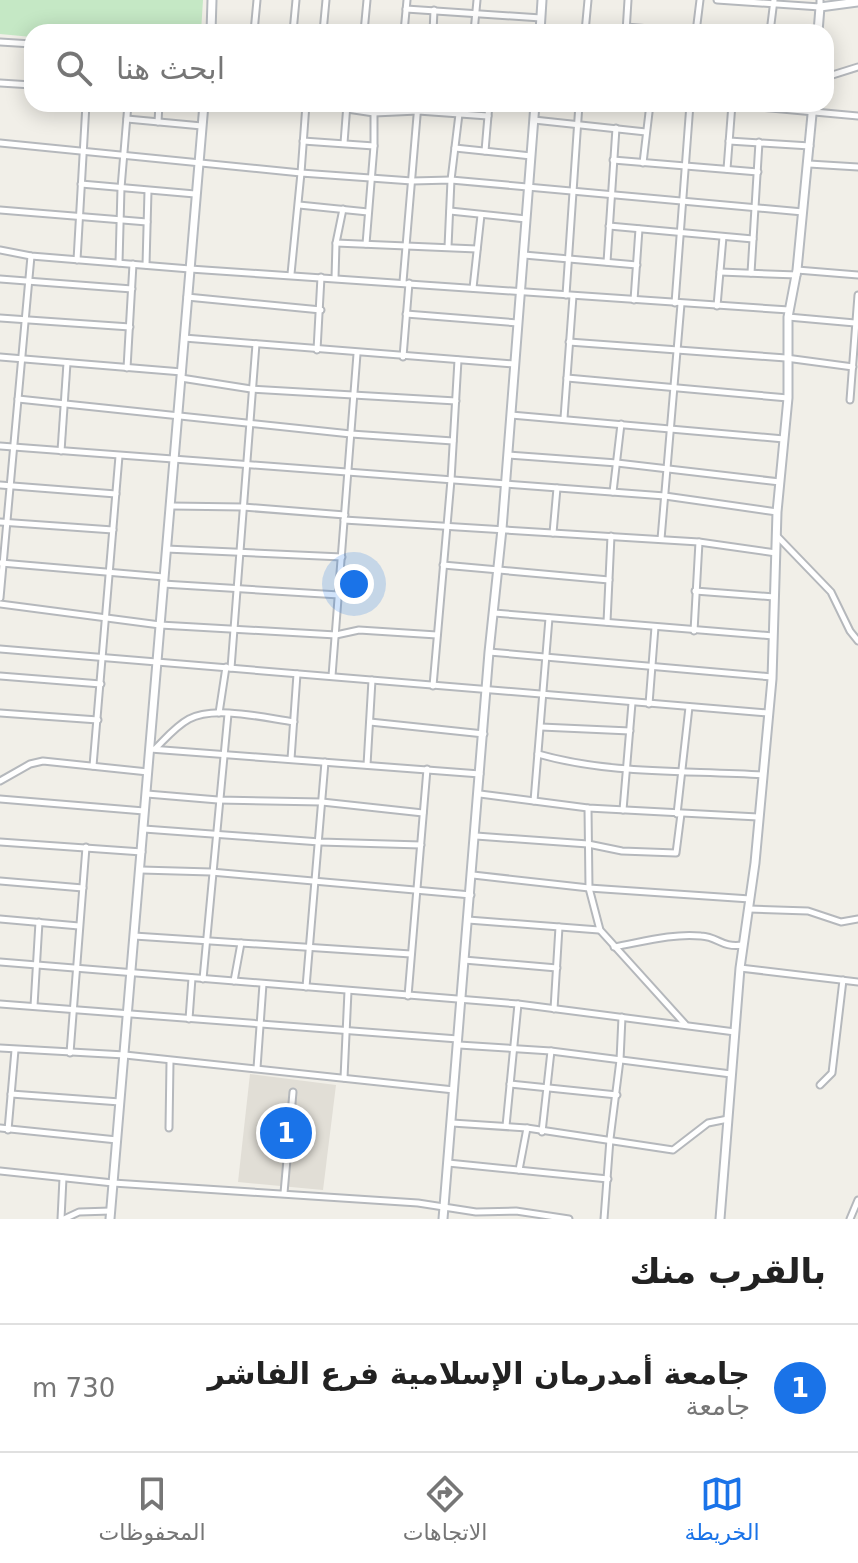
<!DOCTYPE html>
<html lang="ar">
<head>
<meta charset="utf-8">
<style>
  body { margin:0; font-family:"DejaVu Sans","Noto Sans Arabic",sans-serif; background:#f2f2f2; color:#222; direction:rtl }
  .you { position:absolute; left:354px; top:584px; width:28px; height:28px; margin:-20px; border:6px solid #fff; border-radius:50%; background:#1a73e8; box-shadow:0 0 0 12px #1a73e833 }
  .badge { display:grid; place-items:center; width:52px; height:52px; border-radius:50%; background:#1a73e8; color:#fff; font-size:26px; font-weight:700 }
  .pin { position:absolute; translate:-50% -50%; border:4px solid #fff; box-shadow:0 2px 8px #0006 }
  .list { margin:0; padding:0; list-style:none }
  h2 { display:flex; justify-content:space-between; align-items:center; height:104px; margin:0; padding:0 32px; font-size:34px }
  h2 small { font-size:26px; font-weight:400; color:#767676 }
  .list li { display:grid; grid-template-columns:52px 1fr auto; gap:24px; align-items:center; box-sizing:border-box; height:128px; padding:0 32px; border-top:2px solid #e0e0e0 }
  .list b { display:block; font-size:30px; white-space:nowrap }
  .list p { margin:0; font-size:26px; white-space:nowrap; color:#767676 }
  .list em { font-size:26px; font-style:normal; color:#767676 }
  .icon { flex:none; width:44px; height:44px; fill:none; stroke:currentColor; stroke-width:2; stroke-linecap:round; stroke-linejoin:round }
  .map { position:relative; flex:none; width:858px; height:1219px; overflow:hidden; direction:ltr }
  .search { position:absolute; background:#fff; box-shadow:0 4px 20px #0003; left:24px; right:24px; top:24px; height:88px; display:flex; align-items:center; gap:20px; box-sizing:border-box; padding:0 28px; border-radius:24px; color:#767676; font-size:30px }
  .sheet { height:232px; background:#fff }
  nav { display:flex; justify-content:space-around; align-items:center; box-sizing:border-box; height:112px; border-top:2px solid #e0e0e0; background:#fff; font-size:22px; color:#767676 }
  nav a { display:grid; justify-items:center; gap:4px }
  nav .on { color:#1a73e8 }
  .map>svg:first-child { display:block }
  .education { fill:#e1ded6 }
  .green { fill:#c5e8c5 }
  .lines { fill:none; stroke-linecap:round; stroke-linejoin:round }
  .street-casing { stroke:#b5b8bc; stroke-width:9 }
  .secondary-casing { stroke:#b6babf; stroke-width:11 }
  .street { stroke:#fff; stroke-width:5 }
  .secondary { stroke:#fff; stroke-width:7 }
</style>
</head>
<body>
<div class="map">
<svg width="858" height="1219" viewBox="0 0 858 1219">
  <rect width="100%" height="100%" fill="#f1efe8"/>
  <path class="education" d="M250 1074 336 1085 323 1190 238 1182Z"/>
  <path class="green" d="M0 0H203L201 32H32V37L0 34Z"/>
  <g class="lines">
    <g class="street-casing">
      <g id="street">
        <path d="M717 0 820 7V0"/>
        <path d="M406 9 541 18"/>
        <path d="M626 27 686 32"/>
        <path d="M254 32 257 0"/>
        <path d="M293 32 296 0"/>
        <path d="M323 32 326 0"/>
        <path d="M364 32 367 0"/>
        <path d="M404 32 407 0"/>
        <path d="M433 32 434 10"/>
        <path d="M474 32 477 0"/>
        <path d="M585 32 588 0"/>
        <path d="M626 32 628 0"/>
        <path d="M696 32 700 0"/>
        <path d="M770 32 774 0"/>
        <path d="M0 42 32 44"/>
        <path d="M826 77 858 67"/>
        <path d="M0 83 32 85"/>
        <path d="M728 104 858 116"/>
        <path d="M347 109 374 113 418 111 488 116"/>
        <path d="M127 119 202 126"/>
        <path d="M534 120 646 132"/>
        <path d="M158 122 159 104"/>
        <path d="M303 141 374 146"/>
        <path d="M729 141 810 146"/>
        <path d="M0 143 301 173 306 104"/>
        <path d="M344 143 347 104"/>
        <path d="M455 148 531 156"/>
        <path d="M485 151 489 104"/>
        <path d="M613 160 758 172"/>
        <path d="M643 163 650 104"/>
        <path d="M809 164 858 167"/>
        <path d="M727 169 732 104"/>
        <path d="M81 184 195 194"/>
        <path d="M299 205 368 212"/>
        <path d="M0 210 147 222"/>
        <path d="M450 211 526 219"/>
        <path d="M609 226 753 239"/>
        <path d="M336 243 477 249"/>
        <path d="M366 244 374 146V113"/>
        <path d="M448 247 451 180 459 114"/>
        <path d="M0 250 31 256 190 269 789 310"/>
        <path d="M524 255 637 265"/>
        <path d="M77 260 86 104"/>
        <path d="M607 262 616 128"/>
        <path d="M119 263 121 188 128 104"/>
        <path d="M146 265 148 191"/>
        <path d="M797 270 858 275"/>
        <path d="M720 272 797 275"/>
        <path d="M751 273 759 142"/>
        <path d="M291 274 301 173 412 181 451 180 803 212"/>
        <path d="M335 278 336 243 343 209"/>
        <path d="M0 279 132 289"/>
        <path d="M403 282 418 104"/>
        <path d="M473 288 481 215"/>
        <path d="M566 295 579 104"/>
        <path d="M187 297 321 310"/>
        <path d="M634 300 639 229"/>
        <path d="M675 303 690 104"/>
        <path d="M717 306 723 237"/>
        <path d="M406 314 518 323"/>
        <path d="M788 317 855 323"/>
        <path d="M0 318 130 327"/>
        <path d="M184 338 514 364"/>
        <path d="M569 342 786 358 853 367"/>
        <path d="M317 350 321 277"/>
        <path d="M0 357 182 372"/>
        <path d="M403 357 409 283"/>
        <path d="M127 368 133 264"/>
        <path d="M181 378 251 389 456 401"/>
        <path d="M567 378 788 398"/>
        <path d="M18 399 351 434 453 441"/>
        <path d="M850 400 858 295"/>
        <path d="M511 415 784 439"/>
        <path d="M564 418 573 296"/>
        <path d="M0 446 665 496 777 512"/>
        <path d="M61 451 67 363"/>
        <path d="M508 455 617 463 780 482"/>
        <path d="M0 485 116 494"/>
        <path d="M613 492 621 424"/>
        <path d="M171 506 243 507 345 515"/>
        <path d="M344 520 699 542 776 553"/>
        <path d="M0 522 113 530"/>
        <path d="M553 533 557 488"/>
        <path d="M777 536 831 592 850 631 858 641"/>
        <path d="M661 539 681 304"/>
        <path d="M166 549 342 557"/>
        <path d="M1 563 164 577"/>
        <path d="M443 565 609 580"/>
        <path d="M163 584 339 595"/>
        <path d="M695 591 774 597"/>
        <path d="M0 598 31 256"/>
        <path d="M0 604 160 625 336 635 359 630 437 635"/>
        <path d="M494 613 773 636"/>
        <path d="M607 622 611 536"/>
        <path d="M694 631 699 542"/>
        <path d="M0 649 768 713"/>
        <path d="M489 652 772 677"/>
        <path d="M231 668 256 344"/>
        <path d="M0 676 101 684"/>
        <path d="M332 676 357 354"/>
        <path d="M433 686 451 480 458 360"/>
        <path d="M649 704 655 627"/>
        <path d="M0 713 98 720"/>
        <path d="M219 713 226 667"/>
        <path d="M370 722 484 734"/>
        <path d="M541 727 630 731"/>
        <path d="M156 748C166 738 176 726 189 719 214 705 265 718 294 722"/>
        <path d="M150 749 480 774"/>
        <path d="M538 754C611 775 688 770 763 775"/>
        <path d="M291 759 297 674"/>
        <path d="M367 765 372 680"/>
        <path d="M93 766 119 456"/>
        <path d="M0 781 30 764 43 761 148 772"/>
        <path d="M147 794 218 800 322 802 423 813"/>
        <path d="M480 794 588 808 758 817"/>
        <path d="M0 799 144 811"/>
        <path d="M534 801 549 618"/>
        <path d="M588 808 589 888 600 930 685 1024"/>
        <path d="M623 810 632 703"/>
        <path d="M677 814 689 707"/>
        <path d="M144 829 320 842 421 845"/>
        <path d="M476 836 588 844 622 851 676 853 681 814"/>
        <path d="M0 842 142 852"/>
        <path d="M141 870 211 872 471 895"/>
        <path d="M473 875 589 888 750 899"/>
        <path d="M0 881 83 888"/>
        <path d="M749 909 808 911 841 922 858 919"/>
        <path d="M0 919 79 926"/>
        <path d="M468 920 599 930"/>
        <path d="M134 936 411 954"/>
        <path d="M614 947C642 942 673 933 701 936 719 937 721 948 743 945"/>
        <path d="M464 960 557 968"/>
        <path d="M0 962 518 1004 735 1032"/>
        <path d="M740 968 858 982"/>
        <path d="M203 979 228 714"/>
        <path d="M234 981 241 943"/>
        <path d="M306 987 325 762"/>
        <path d="M408 996 427 769"/>
        <path d="M0 1004 458 1039"/>
        <path d="M34 1006 39 922"/>
        <path d="M554 1009 559 927"/>
        <path d="M189 1019 192 978"/>
        <path d="M459 1045 551 1051 731 1074"/>
        <path d="M0 1048 125 1055 454 1090"/>
        <path d="M70 1053 86 847"/>
        <path d="M257 1068 263 984"/>
        <path d="M344 1078 348 991"/>
        <path d="M510 1084 617 1095"/>
        <path d="M820 1085 832 1073 843 980"/>
        <path d="M11 1094 120 1102"/>
        <path d="M452 1123 527 1128 673 1150 708 1123 728 1119"/>
        <path d="M506 1126 518 1004"/>
        <path d="M0 1128 117 1140"/>
        <path d="M169 1128 170 1062"/>
        <path d="M8 1130 15 1050"/>
        <path d="M542 1132 551 1051"/>
        <path d="M448 1163 608 1179"/>
        <path d="M519 1170 527 1128"/>
        <path d="M0 1171 113 1183 418 1203 476 1212 516 1211 569 1219"/>
        <path d="M284 1193 293 1092"/>
        <path d="M61 1219 63 1178"/>
        <path d="M64 1219 79 1212 111 1211"/>
        <path d="M604 1219 610 1139 620 1060 622 1017"/>
        <path d="M850 1219 858 1200"/>
      </g>
    </g>
    <g class="secondary-casing">
      <g id="secondary">
        <path d="M211 32 212 0"/>
        <path d="M540 32 542 0"/>
        <path d="M818 32 820 7 858 2"/>
        <path d="M110 1219 204 104"/>
        <path d="M443 1219 489 652 502 529 535 104"/>
        <path d="M720 1219 740 968 755 863 772 679 777 512 788 398V317L797 270 813 104"/>
      </g>
    </g>
    <use href="#street" class="street"/>
    <use href="#secondary" class="secondary"/>
  </g>
</svg>
<div class="you"></div>
<div class="pin badge" style="left:286px;top:1133px">1</div>
<div class="search"><svg class="icon" aria-label="search" viewBox="0 0 24 24"><circle cx="10" cy="10" r="6"/><path d="M15 15l6 6"/></svg>ابحث هنا</div>
</div>
<section class="sheet">
<h2>بالقرب منك<small></small></h2>
<ul class="list">
<li><span class="badge">1</span><div><b>جامعة أمدرمان الإسلامية فرع الفاشر</b><p>جامعة</p></div><em>730 m</em></li>
</ul>
</section>
<nav>
<a class="on"><svg class="icon" aria-label="map" viewBox="0 0 24 24"><path d="M3 6l6-2 6 2 6-2v14l-6 2-6-2-6 2zM9 4v14M15 6v14"/></svg>الخريطة</a>
<a><svg class="icon" aria-label="directions" viewBox="0 0 24 24"><path d="M12 3l9 9-9 9-9-9zM9 14v-3h6M13 9l2 2-2 2"/></svg>الاتجاهات</a>
<a><svg class="icon" aria-label="saved" viewBox="0 0 24 24"><path d="M7 4h10v16l-5-4-5 4z"/></svg>المحفوظات</a>
</nav>
</body>
</html>
